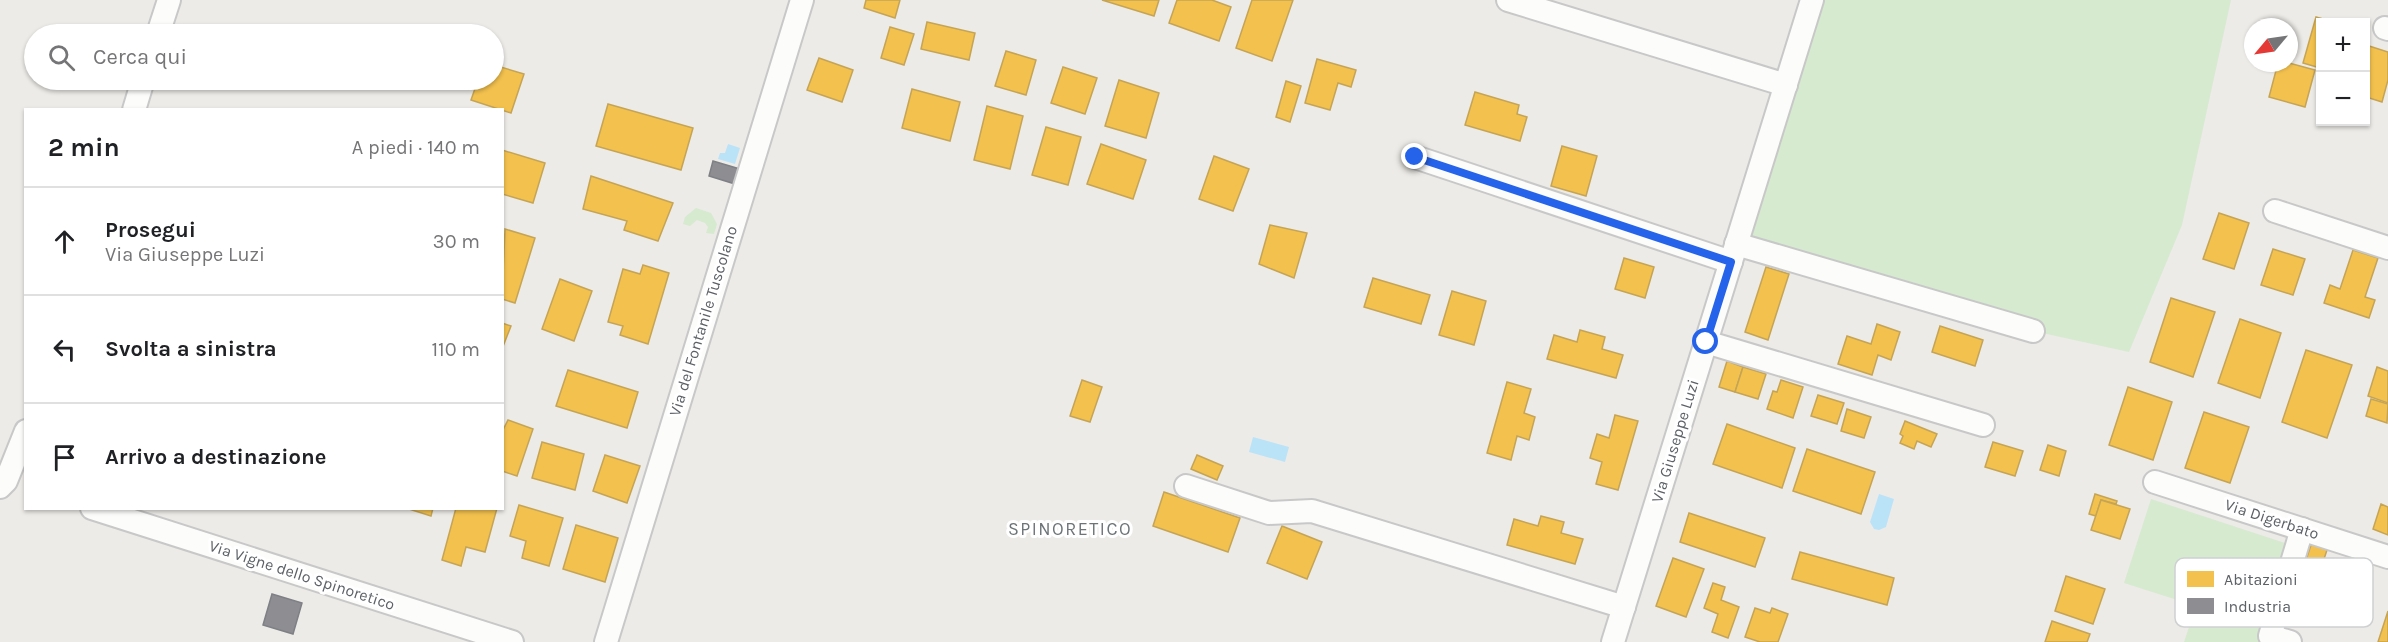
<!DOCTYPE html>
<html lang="it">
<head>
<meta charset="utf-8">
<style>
  body { margin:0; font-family:Karla,sans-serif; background:#f2f2f2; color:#202124 }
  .controls { position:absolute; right:18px; top:18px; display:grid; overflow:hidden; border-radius:0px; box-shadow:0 2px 4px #0004 }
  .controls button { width:54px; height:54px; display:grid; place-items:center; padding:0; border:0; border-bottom:2px solid #e0e0e0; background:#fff; color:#202124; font:30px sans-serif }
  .compass { position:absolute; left:2244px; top:18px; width:54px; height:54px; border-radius:50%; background:#fff; box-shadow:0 2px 4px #0004; rotate:241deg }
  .stop { position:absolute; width:18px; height:18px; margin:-14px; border:4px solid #2563eb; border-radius:50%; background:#fff }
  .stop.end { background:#2563eb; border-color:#fff; box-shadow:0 2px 6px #0008 }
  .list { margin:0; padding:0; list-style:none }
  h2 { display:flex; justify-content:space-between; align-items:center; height:78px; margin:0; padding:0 24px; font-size:26px }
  h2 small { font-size:20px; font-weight:400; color:#757577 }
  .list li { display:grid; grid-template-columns:39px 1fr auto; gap:18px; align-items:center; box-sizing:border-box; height:108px; padding:0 24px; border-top:2px solid #e0e0e0 }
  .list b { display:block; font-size:22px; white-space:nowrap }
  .list p { margin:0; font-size:20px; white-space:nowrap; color:#757577 }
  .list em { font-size:20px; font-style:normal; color:#757577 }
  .icon { flex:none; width:33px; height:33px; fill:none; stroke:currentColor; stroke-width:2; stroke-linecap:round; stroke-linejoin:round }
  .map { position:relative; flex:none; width:2388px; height:642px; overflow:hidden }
  .search { position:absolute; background:#fff; box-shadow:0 2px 4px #0004; left:24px; top:24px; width:480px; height:66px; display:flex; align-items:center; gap:15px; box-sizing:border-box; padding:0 21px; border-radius:33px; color:#757577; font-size:22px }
  .panel { position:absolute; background:#fff; box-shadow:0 2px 4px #0004; left:24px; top:108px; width:480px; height:402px; border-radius:0px }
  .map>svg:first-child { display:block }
  .green { fill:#d6ead0 }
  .water { fill:#bbe3f8 }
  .homes { fill:#f2c14e; stroke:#c5a455; stroke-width:1.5 }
  .industry { fill:#8d8d92; stroke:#7e8085; stroke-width:1.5 }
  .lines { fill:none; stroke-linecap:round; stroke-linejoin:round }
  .minor-casing { stroke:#c8c8c8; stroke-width:26 }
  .minor { stroke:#fcfcfb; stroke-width:22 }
  .route { stroke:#2563eb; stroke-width:8 }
  .labels { text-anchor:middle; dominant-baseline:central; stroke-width:6; stroke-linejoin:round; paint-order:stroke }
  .street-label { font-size:16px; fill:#5c6166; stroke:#fff }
  .neighbourhood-label { font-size:18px; letter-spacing:1.5px; fill:#6d7478; stroke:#fff }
  .key { fill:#fff; stroke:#ced0d1; stroke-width:1.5 }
  .key-label { font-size:16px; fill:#5c6166 }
</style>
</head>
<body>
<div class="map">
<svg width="2388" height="642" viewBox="0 0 2388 642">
  <rect width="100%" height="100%" fill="#edebe7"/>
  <g class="green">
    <path d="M1812 0H2231L2182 225 2129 352 2033 331 1736 244Z"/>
    <path d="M696 208 711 213 717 224 714 234 706 233 708 227 705 223 697 220 690 226 683 224 685 217Z"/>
    <path d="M2151 499 2291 545 2260 642H2184L2196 606 2124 583Z"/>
  </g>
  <g class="water">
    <path d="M728 144 740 148 735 164 718 159 720 153H725Z"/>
    <path d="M1253 437 1289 447 1285 462 1249 452Z"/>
    <path d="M1879 494 1894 499 1886 527 1879 530 1874 529 1870 522Z"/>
  </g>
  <g class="homes">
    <path d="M866 0H900L895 18 864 8Z"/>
    <path d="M1102 0H1159L1154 16Z"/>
    <path d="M1177 0H1212L1231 7 1219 41 1169 23Z"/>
    <path d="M1252 0H1293L1272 61 1236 48Z"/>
    <path d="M2316 17 2334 22H2320V68L2303 63Z"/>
    <path d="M927 22 975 33 969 60 921 49Z"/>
    <path d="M356 26 381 34H353Z"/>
    <path d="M890 27 914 34 904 65 881 58Z"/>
    <path d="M2366 45 2388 52V80L2382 102 2366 97Z"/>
    <path d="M1006 51 1036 60 1026 95 995 86Z"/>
    <path d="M819 58 853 70 842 102 807 90Z"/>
    <path d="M1317 59 1356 70 1351 87 1338 83 1330 110 1305 103Z"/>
    <path d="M2278 63H2289L2315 70 2305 107 2269 97Z"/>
    <path d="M494 65 524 74 511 113 471 100 478 80H494Z"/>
    <path d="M1063 67 1097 78 1085 114 1051 103Z"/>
    <path d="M1119 80 1159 93 1146 138 1105 126Z"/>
    <path d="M1286 81 1301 86 1290 122 1276 117Z"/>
    <path d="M912 89 960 102 950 141 902 128Z"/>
    <path d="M1475 92 1519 105 1517 114 1527 117 1520 141 1465 125Z"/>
    <path d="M608 104 693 128 681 170 596 146Z"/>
    <path d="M987 106 1023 116 1010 169 974 160Z"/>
    <path d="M1046 127 1081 137 1068 185 1032 175Z"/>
    <path d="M1101 144 1146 160 1133 199 1087 184Z"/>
    <path d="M1562 146 1597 156 1586 196 1551 186Z"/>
    <path d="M502 150 545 163 533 203 502 194Z"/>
    <path d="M1214 156 1249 169 1233 211 1199 199Z"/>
    <path d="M591 176 673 203 658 241 624 230 627 221 583 209Z"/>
    <path d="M2219 213 2249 223 2234 269 2203 259Z"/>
    <path d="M1270 225 1307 233 1294 278 1259 264Z"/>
    <path d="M505 229 535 238 515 303 502 299Z"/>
    <path d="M2273 249 2305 259 2293 295 2261 285Z"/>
    <path d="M2353 250 2378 258 2365 297 2375 300 2369 318 2324 303 2330 285 2340 289Z"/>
    <path d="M1624 258 1654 267 1645 298 1615 289Z"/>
    <path d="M643 265 669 273 648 344 620 335 623 326 608 322 623 269 640 274Z"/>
    <path d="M1766 267 1789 274 1768 340 1745 332Z"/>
    <path d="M1373 278 1430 295 1421 324 1364 307Z"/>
    <path d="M560 279 592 291 574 341 542 329Z"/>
    <path d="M1452 291 1486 301 1474 345 1439 335Z"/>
    <path d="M2171 298 2215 312 2193 377 2150 362Z"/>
    <path d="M2240 319 2281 333 2260 398 2218 383Z"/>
    <path d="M502 323 511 326 502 349Z"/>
    <path d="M1877 324 1900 332 1891 360 1878 355 1872 375 1838 364 1847 336 1871 344Z"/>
    <path d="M1940 326 1983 340 1975 366 1932 352Z"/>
    <path d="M1580 330 1605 337 1602 349 1623 355 1616 378 1547 359 1554 335 1577 342Z"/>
    <path d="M2306 350 2352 365 2327 438 2282 422Z"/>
    <path d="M1727 361 1743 367 1735 392 1719 387Z"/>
    <path d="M1743 367 1766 374 1758 399 1735 392Z"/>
    <path d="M2377 367 2388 371V403L2368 396Z"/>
    <path d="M568 370 638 392 627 428 556 406Z"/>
    <path d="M1082 380 1102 387 1090 422 1070 416Z"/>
    <path d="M1781 380 1803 387 1793 418 1767 409 1773 391 1777 392Z"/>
    <path d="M1507 382 1531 389 1524 413 1535 417 1529 440 1517 436 1511 460 1487 453Z"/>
    <path d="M2128 387 2172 402 2153 460 2109 445Z"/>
    <path d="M1818 395 1844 403 1837 424 1811 416Z"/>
    <path d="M2371 399 2388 404 2387 423 2366 416Z"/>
    <path d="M1847 409 1871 417 1864 438 1841 431Z"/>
    <path d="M2204 412 2249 427 2230 483 2185 468Z"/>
    <path d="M1615 415 1638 421 1618 490 1596 484 1602 462 1590 458 1597 434 1609 438Z"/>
    <path d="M508 420 533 429 517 476 502 471V432Z"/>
    <path d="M1905 421 1937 434 1931 447 1917 441 1914 449 1900 443 1903 436 1900 434Z"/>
    <path d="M1727 424 1795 448 1782 488 1713 464Z"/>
    <path d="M542 442 584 454 575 490 532 478Z"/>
    <path d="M1993 442 2023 451 2015 476 1985 467Z"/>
    <path d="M2048 445 2066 451 2059 476 2040 470Z"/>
    <path d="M1807 449 1875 472 1861 514 1793 491Z"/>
    <path d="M605 455 640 466 627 503 593 491Z"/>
    <path d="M1197 455 1223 466 1217 480 1191 469Z"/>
    <path d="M1164 492 1240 518 1228 552 1153 526Z"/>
    <path d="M2095 494 2117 501 2116 504 2101 500 2096 516 2089 514Z"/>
    <path d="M2101 500 2130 509 2120 539 2091 530Z"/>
    <path d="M2381 504 2388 507V535L2373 529Z"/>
    <path d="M519 505 563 518 549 566 522 558 526 541 510 536Z"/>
    <path d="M406 508H433L431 516Z"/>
    <path d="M456 508H497L485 552 466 547 461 566 442 560Z"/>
    <path d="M1689 513 1765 538 1755 567 1680 542Z"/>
    <path d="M1541 516 1564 522 1561 533 1583 539 1575 564 1507 545 1514 519 1538 526Z"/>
    <path d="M576 525 618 538 605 582 563 569Z"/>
    <path d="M1282 526 1322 542 1307 579 1267 563Z"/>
    <path d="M2313 539 2329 544 2317 580 2301 575Z"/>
    <path d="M1800 552 1894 578 1887 605 1792 579Z"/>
    <path d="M1673 558 1704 569 1686 617 1656 606Z"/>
    <path d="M2066 576 2105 589 2093 624 2055 611Z"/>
    <path d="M1713 583 1725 587 1721 600 1739 607 1728 638 1712 632 1718 614 1704 608Z"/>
    <path d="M1755 608 1770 613 1772 608 1788 614 1778 642H1760L1745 637Z"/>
    <path d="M2388 611V642H2378Z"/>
    <path d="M2052 621 2090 634 2087 642H2045Z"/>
  </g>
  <g class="industry">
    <path d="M713 161 740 169 735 184 709 176Z"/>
    <path d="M272 594 302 603 293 634 263 625Z"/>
  </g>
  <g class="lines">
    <g class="minor-casing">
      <g id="minor">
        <path d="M1508 0 1786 85"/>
        <path d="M2385 28 2388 29"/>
        <path d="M158 34 169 0"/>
        <path d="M134 110 143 80"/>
        <path d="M1415 157 1731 262"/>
        <path d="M2275 211 2388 248"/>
        <path d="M1736 244 2033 331"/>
        <path d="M1706 342 1983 425"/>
        <path d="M2155 482 2388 557"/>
        <path d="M1186 486 1269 513 1312 511 1624 607"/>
        <path d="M0 487 6 481 26 431"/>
        <path d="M92 508 512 642"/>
        <path d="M606 642 802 0"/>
        <path d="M1613 642 1812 0"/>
        <path d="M2290 642 2270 636 2302 529"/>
      </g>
    </g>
    <use href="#minor" class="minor"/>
  </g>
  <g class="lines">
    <path class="route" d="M1415 157 1731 262 1706 342"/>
  </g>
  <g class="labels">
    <g class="street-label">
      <text transform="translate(703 321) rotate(-73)">Via del Fontanile Tuscolano</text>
      <text transform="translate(1675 441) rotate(-73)">Via Giuseppe Luzi</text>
      <text transform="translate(2272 519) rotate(18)">Via Digerbato</text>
      <text transform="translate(302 575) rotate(18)">Via Vigne dello Spinoretico</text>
    </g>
    <g class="neighbourhood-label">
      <text x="1070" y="529">SPINORETICO</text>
    </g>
  </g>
  <rect x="2175" y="558" width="198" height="69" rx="9" class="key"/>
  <rect x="2187" y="571" width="27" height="16" fill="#f2c14e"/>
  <rect x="2187" y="598" width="27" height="16" fill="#8d8d92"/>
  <g class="key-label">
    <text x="2224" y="585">Abitazioni</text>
    <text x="2224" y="612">Industria</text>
  </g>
</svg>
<div class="controls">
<button>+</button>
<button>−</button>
</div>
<svg class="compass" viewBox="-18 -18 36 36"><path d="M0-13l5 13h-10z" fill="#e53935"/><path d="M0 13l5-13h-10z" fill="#757577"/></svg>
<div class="stop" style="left:1706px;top:342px"></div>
<div class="stop end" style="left:1415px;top:157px"></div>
<div class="search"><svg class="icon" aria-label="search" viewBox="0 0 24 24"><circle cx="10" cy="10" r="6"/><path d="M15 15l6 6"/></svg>Cerca qui</div>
<section class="panel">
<h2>2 min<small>A piedi · 140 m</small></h2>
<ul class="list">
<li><svg class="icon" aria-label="ahead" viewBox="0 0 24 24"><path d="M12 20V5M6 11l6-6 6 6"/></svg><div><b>Prosegui</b><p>Via Giuseppe Luzi</p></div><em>30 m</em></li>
<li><svg class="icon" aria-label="left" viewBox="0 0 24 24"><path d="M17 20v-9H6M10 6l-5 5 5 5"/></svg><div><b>Svolta a sinistra</b></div><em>110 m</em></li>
<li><svg class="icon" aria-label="arrive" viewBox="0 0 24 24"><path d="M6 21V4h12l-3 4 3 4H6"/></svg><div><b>Arrivo a destinazione</b></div></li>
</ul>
</section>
</div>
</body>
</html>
